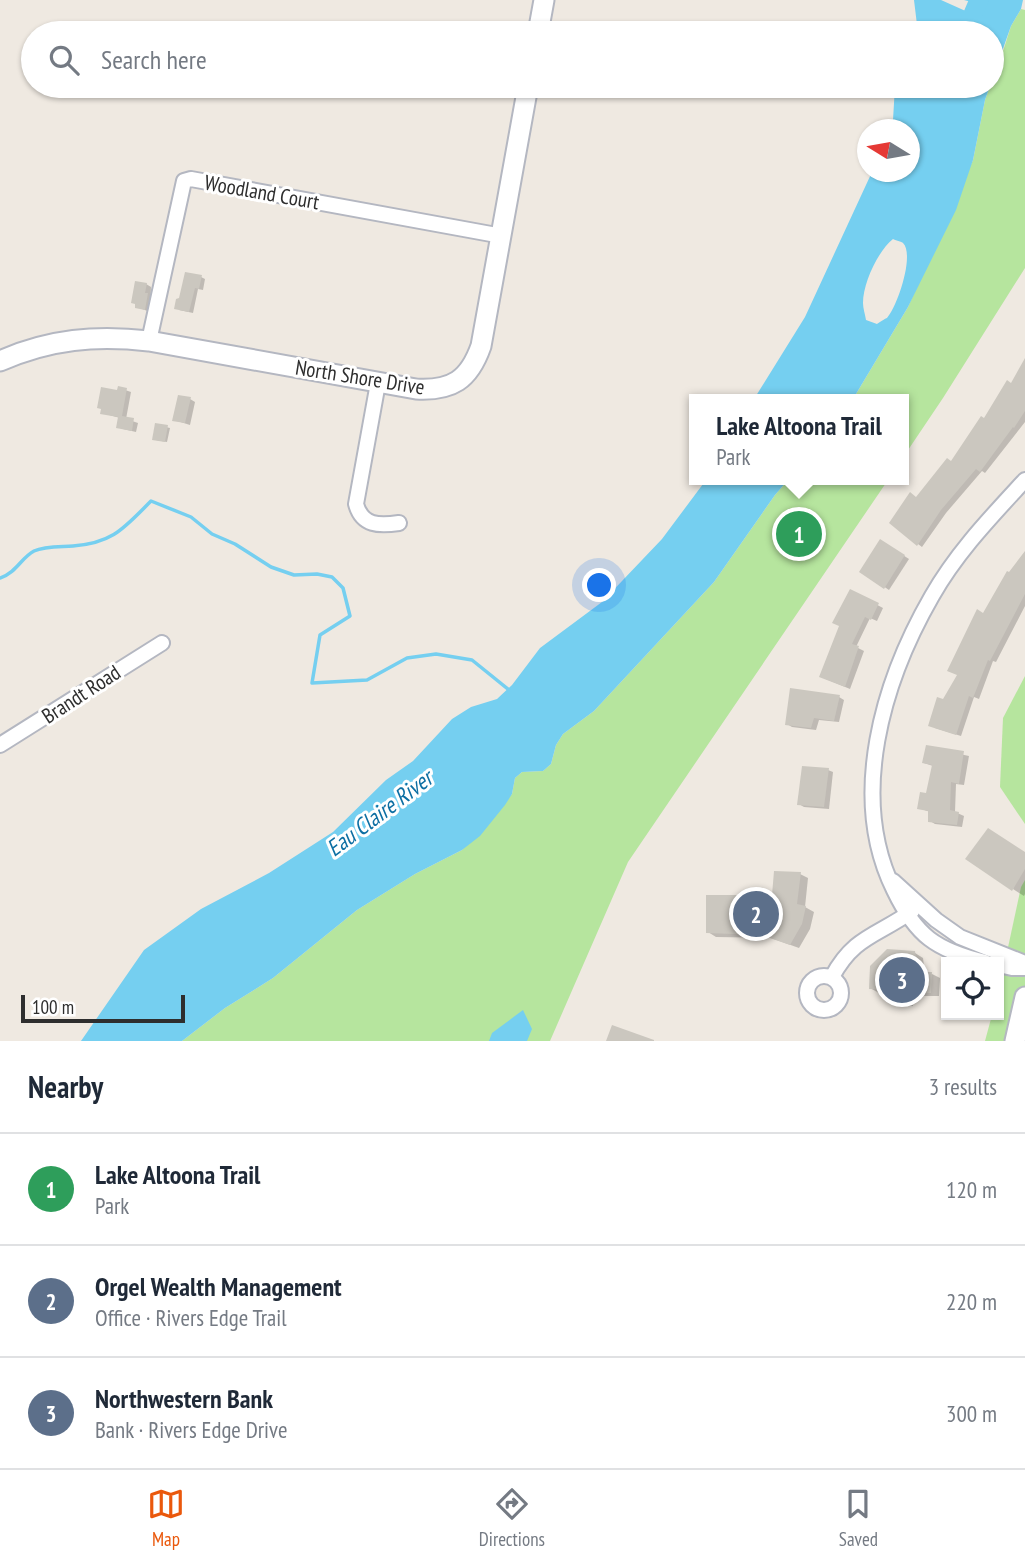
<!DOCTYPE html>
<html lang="en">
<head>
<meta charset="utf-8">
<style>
  body { margin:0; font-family:"PT Sans Narrow",sans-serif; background:#f6f6f7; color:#1f2937 }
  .controls { position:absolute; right:21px; bottom:21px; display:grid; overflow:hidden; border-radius:0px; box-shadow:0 2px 5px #0004 }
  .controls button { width:63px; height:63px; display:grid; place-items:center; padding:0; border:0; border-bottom:2px solid #e0e1e3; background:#fff; color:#1f2937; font:35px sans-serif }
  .compass { position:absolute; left:857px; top:119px; width:63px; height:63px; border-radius:50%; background:#fff; box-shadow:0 2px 5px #0004; rotate:281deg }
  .scale { position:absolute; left:21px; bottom:18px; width:164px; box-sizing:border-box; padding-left:7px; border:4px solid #2e2e2e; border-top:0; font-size:19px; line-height:24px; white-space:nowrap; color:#2e2e2e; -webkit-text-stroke:5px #fff; paint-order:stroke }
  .you { position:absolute; left:600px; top:586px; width:24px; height:24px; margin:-18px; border:5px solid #fff; border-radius:50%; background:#1a73e8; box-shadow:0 0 0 10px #1a73e833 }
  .badge { display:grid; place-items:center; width:46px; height:46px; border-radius:50%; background:#ea580c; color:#fff; font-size:23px; font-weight:700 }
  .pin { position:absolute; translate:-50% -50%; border:4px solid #fff; box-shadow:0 2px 7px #0006 }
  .popup { position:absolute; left:689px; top:394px; width:220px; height:91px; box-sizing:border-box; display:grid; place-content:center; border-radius:0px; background:#fff; filter:drop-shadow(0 2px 5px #0005); font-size:23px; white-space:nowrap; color:#747a83 }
  .popup b { font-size:26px; color:#1f2937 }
  .popup::after { content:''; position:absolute; left:50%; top:100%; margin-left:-14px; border:14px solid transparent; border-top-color:#fff }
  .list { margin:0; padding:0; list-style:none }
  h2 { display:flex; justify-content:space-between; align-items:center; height:91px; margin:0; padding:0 28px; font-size:30px }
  h2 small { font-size:23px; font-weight:400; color:#747a83 }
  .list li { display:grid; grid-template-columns:46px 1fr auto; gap:21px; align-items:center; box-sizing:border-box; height:112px; padding:0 28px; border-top:2px solid #e0e1e3 }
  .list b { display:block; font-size:26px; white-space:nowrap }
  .list p { margin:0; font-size:23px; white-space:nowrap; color:#747a83 }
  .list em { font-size:23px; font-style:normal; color:#747a83 }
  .icon { flex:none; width:38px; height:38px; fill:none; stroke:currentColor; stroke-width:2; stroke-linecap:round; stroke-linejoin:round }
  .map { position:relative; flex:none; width:1025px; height:1041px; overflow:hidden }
  .search { position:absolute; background:#fff; box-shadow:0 2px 5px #0004; left:21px; right:21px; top:21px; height:77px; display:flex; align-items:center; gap:18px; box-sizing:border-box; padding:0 24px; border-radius:38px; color:#747a83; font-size:26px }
  .sheet { height:427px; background:#fff }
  nav { display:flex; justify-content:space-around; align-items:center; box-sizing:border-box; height:98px; border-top:2px solid #e0e1e3; background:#fff; font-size:19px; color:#747a83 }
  nav a { display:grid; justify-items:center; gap:4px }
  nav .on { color:#ea580c }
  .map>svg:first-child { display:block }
  .green { fill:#b6e59e }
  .water { fill:#75cff0; fill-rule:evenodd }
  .shadow { fill:#0003 }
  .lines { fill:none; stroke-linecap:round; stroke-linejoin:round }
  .stream { stroke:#75cff0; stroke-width:3.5 }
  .river { stroke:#75cff0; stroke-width:19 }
  .building { fill:#cbc7bf }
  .street-casing { stroke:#b4b7c1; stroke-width:18 }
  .secondary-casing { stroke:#b4b7c1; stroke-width:23 }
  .street { stroke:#fff; stroke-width:14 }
  .secondary { stroke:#fff; stroke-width:19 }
  .labels { text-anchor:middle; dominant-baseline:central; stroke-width:6; stroke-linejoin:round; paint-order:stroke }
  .street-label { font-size:21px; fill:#2e2e2e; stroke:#fff }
  .water-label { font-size:23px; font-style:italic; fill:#0d6fa3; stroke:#fff }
</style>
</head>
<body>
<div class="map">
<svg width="1025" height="1041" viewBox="0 0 1025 1041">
  <rect width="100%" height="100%" fill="#efe9e1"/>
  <g class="green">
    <path d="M1021 9 1025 10V268L943 398 904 456V399H853L908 307 973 160 985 100 990 86H992L1011 26Z"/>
    <path d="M788 480H888L628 862 550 1041H182L225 1008 273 978 357 910 415 874 462 850 512 794 515 778 522 772 543 771 551 764 556 745 563 734 594 711 714 582 775 495Z"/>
    <path d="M1025 676V824L1000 787 1003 718Z"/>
    <path d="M1025 880V956L1007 952 1021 887Z"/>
    <path d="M1003 969 1025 973V1041H985L992 1015H999V987Z"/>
  </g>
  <g class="water">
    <path d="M914 0H941L979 17 983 5 964 0H1023L1021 9 1011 26 992 80V33H918Z"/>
    <path d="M895 86H990L985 100 973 160 956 210 908 307 853 399H754L805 317 872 172H909V130L890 129 893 120ZM893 239C895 240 902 242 903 243 915 255 897 307 887 318 886 318 878 323 877 324L866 320C865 314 863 308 863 303 863 283 878 251 893 239Z"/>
    <path d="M706 480H788L775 495 714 582 594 711 563 734 556 745 551 764 543 771 522 772 515 778 512 794 505 805 480 836 462 850 415 874 357 910 273 978 225 1008 182 1041H81L144 950 201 909 269 873 333 832 386 780 413 761 452 719 471 707 497 699 512 685 540 648 602 602 662 539Z"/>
    <path d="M523 1010 532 1029 527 1041H489L492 1033Z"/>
  </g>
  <g class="shadow">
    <path d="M201 277 205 279 203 290 198 289 193 313 179 310Z"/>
    <path d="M146 284 151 287 150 312 137 307Z"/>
    <path d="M1025 362V422L985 473 982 471 946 513 922 547 918 544 917 498 952 463 1012 385Z"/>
    <path d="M119 388 131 392 126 419 138 423 136 432 123 429 118 427 120 418 102 413Z"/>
    <path d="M190 399 195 402 190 425 174 420Z"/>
    <path d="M157 425 170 428 167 442 156 440Z"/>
    <path d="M881 541 909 559 889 590 861 571Z"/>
    <path d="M1025 554V606L996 662 993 661 979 699 974 697 961 736 935 728 944 701 959 675 984 615Z"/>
    <path d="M851 591 883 608 877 621 870 618 856 647 864 651 850 689 826 679Z"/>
    <path d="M839 697 844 700 839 722 819 720 816 730 792 727 787 724Z"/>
    <path d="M927 747 969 756 964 785 956 784 955 812 964 816 962 827 935 824 930 821V812L919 808 927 795 933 766 924 763Z"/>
    <path d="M828 770 833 772 829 809 804 807 799 804Z"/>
    <path d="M1025 853V894L1024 896 1013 889Z"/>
    <path d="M800 874 808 878 805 907 814 912 810 929 799 948 771 938 716 937 708 932 773 897Z"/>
    <path d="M915 953 923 958 925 974H932L940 978 939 996H913V1006H900L892 1001V994L879 993 870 988Z"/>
  </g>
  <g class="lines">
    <path class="stream" d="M0 578C17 572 21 558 34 551 45 546 61 547 73 546 113 543 124 528 151 501L191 517 212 534 235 544 271 567 294 575 317 574 332 577 343 588 350 616 320 635 312 683 367 680 407 658 436 654 472 660 509 690"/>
    <path class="river" d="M965 33 979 0"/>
  </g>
  <g class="building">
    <path d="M185 272 202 275 199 289 195 288 189 312 174 309 176 299 179 298Z"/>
    <path d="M135 281 147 283 145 293H148L145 310 135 308V304L131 303Z"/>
    <path d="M1025 358V411L1014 428 1013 427 980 472 976 469 941 510 917 546 889 523 910 492 916 497 947 458 951 461 981 416 984 418 1007 380 1011 383Z"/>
    <path d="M118 386 127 388 122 416 134 418 132 431 116 428 118 417 100 414 101 409 97 408 101 387 117 390Z"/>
    <path d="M178 395 191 397 185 423 172 421Z"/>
    <path d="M155 423 168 425 165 442 152 440Z"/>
    <path d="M880 539 905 555 884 589 859 572Z"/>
    <path d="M1025 551V594L990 661 988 660 973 698 969 696 956 735 928 726 937 697 943 699 957 675 947 671 977 609 983 613 1007 571 1009 572Z"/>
    <path d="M850 589 879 603 871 620 865 617 852 644 859 646 845 687 819 677 839 626 832 623Z"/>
    <path d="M790 688 840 695 834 721 814 718 811 728 785 725Z"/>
    <path d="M926 745 964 751 959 784 951 782 950 810 959 812 957 825 928 822V811L917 809 920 792 926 793 932 765 922 763Z"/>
    <path d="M802 766 829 768 824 807 797 805Z"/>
    <path d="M988 828 1025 852V869L1012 891 965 859Z"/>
    <path d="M774 871 801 872 797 904 806 906 802 924 790 945 761 935 706 933V895H772Z"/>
    <path d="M887 949 915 951 918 972H932L931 993H905V1003L890 1002V990L869 989 870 966Z"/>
    <path d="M612 1025 654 1040V1041H606Z"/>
  </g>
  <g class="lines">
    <g class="street-casing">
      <g id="street">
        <path d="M149 341 184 181 191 179 502 236"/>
        <path d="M378 383 356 504C362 526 379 526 399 523"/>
        <path d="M0 745 162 643"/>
        <path d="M893 881 936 920 960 937 1025 963"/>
        <path d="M985 962C936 950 916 936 894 890 848 797 883 681 932 596 957 552 991 517 1025 480"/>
        <path d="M999 965 1012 968H1025"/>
        <circle cx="824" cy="993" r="17"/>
        <path d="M832 977C854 936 877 936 912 911"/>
      </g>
    </g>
    <g class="secondary-casing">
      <g id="secondary">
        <path d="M538 33 544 0"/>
        <path d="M0 361C50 339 96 335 149 341L416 389C452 391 469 380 481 346L528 86"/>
        <path d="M1015 1041 1025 997"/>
      </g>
    </g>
    <use href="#street" class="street"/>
    <use href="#secondary" class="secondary"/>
  </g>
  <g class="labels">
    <g class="street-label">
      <text transform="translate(262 192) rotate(10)">Woodland Court</text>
      <text transform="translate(360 377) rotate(9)">North Shore Drive</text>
      <text transform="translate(81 694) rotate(-33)">Brandt Road</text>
    </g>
    <g class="water-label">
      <text transform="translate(379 813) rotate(-37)">Eau Claire River</text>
    </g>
  </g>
</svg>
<div class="controls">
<button><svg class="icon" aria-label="locate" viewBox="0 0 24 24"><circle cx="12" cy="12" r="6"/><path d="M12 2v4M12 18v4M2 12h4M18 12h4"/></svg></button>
</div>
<svg class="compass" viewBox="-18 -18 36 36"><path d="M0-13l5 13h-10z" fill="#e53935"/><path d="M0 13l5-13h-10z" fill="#747a83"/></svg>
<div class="scale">100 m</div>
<div class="you"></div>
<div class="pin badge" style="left:799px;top:534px;background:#2e9e5b">1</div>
<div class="popup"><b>Lake Altoona Trail</b>Park</div>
<div class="pin badge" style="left:756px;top:914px;background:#5c6f8a">2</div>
<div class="pin badge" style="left:902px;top:980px;background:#5c6f8a">3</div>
<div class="search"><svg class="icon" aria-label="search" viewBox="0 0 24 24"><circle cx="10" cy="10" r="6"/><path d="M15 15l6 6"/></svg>Search here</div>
</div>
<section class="sheet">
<h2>Nearby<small>3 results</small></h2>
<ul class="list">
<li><span class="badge" style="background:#2e9e5b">1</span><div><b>Lake Altoona Trail</b><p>Park</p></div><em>120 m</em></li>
<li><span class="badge" style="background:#5c6f8a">2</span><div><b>Orgel Wealth Management</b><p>Office · Rivers Edge Trail</p></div><em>220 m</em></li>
<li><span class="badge" style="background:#5c6f8a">3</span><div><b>Northwestern Bank</b><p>Bank · Rivers Edge Drive</p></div><em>300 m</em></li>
</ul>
</section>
<nav>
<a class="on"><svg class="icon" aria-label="map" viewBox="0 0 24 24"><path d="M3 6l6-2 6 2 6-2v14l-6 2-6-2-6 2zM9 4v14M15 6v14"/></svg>Map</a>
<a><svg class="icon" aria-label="directions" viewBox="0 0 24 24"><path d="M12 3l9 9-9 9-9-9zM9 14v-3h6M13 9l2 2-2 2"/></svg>Directions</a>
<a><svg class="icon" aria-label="saved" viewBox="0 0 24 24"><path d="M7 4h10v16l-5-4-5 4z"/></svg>Saved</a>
</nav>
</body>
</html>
